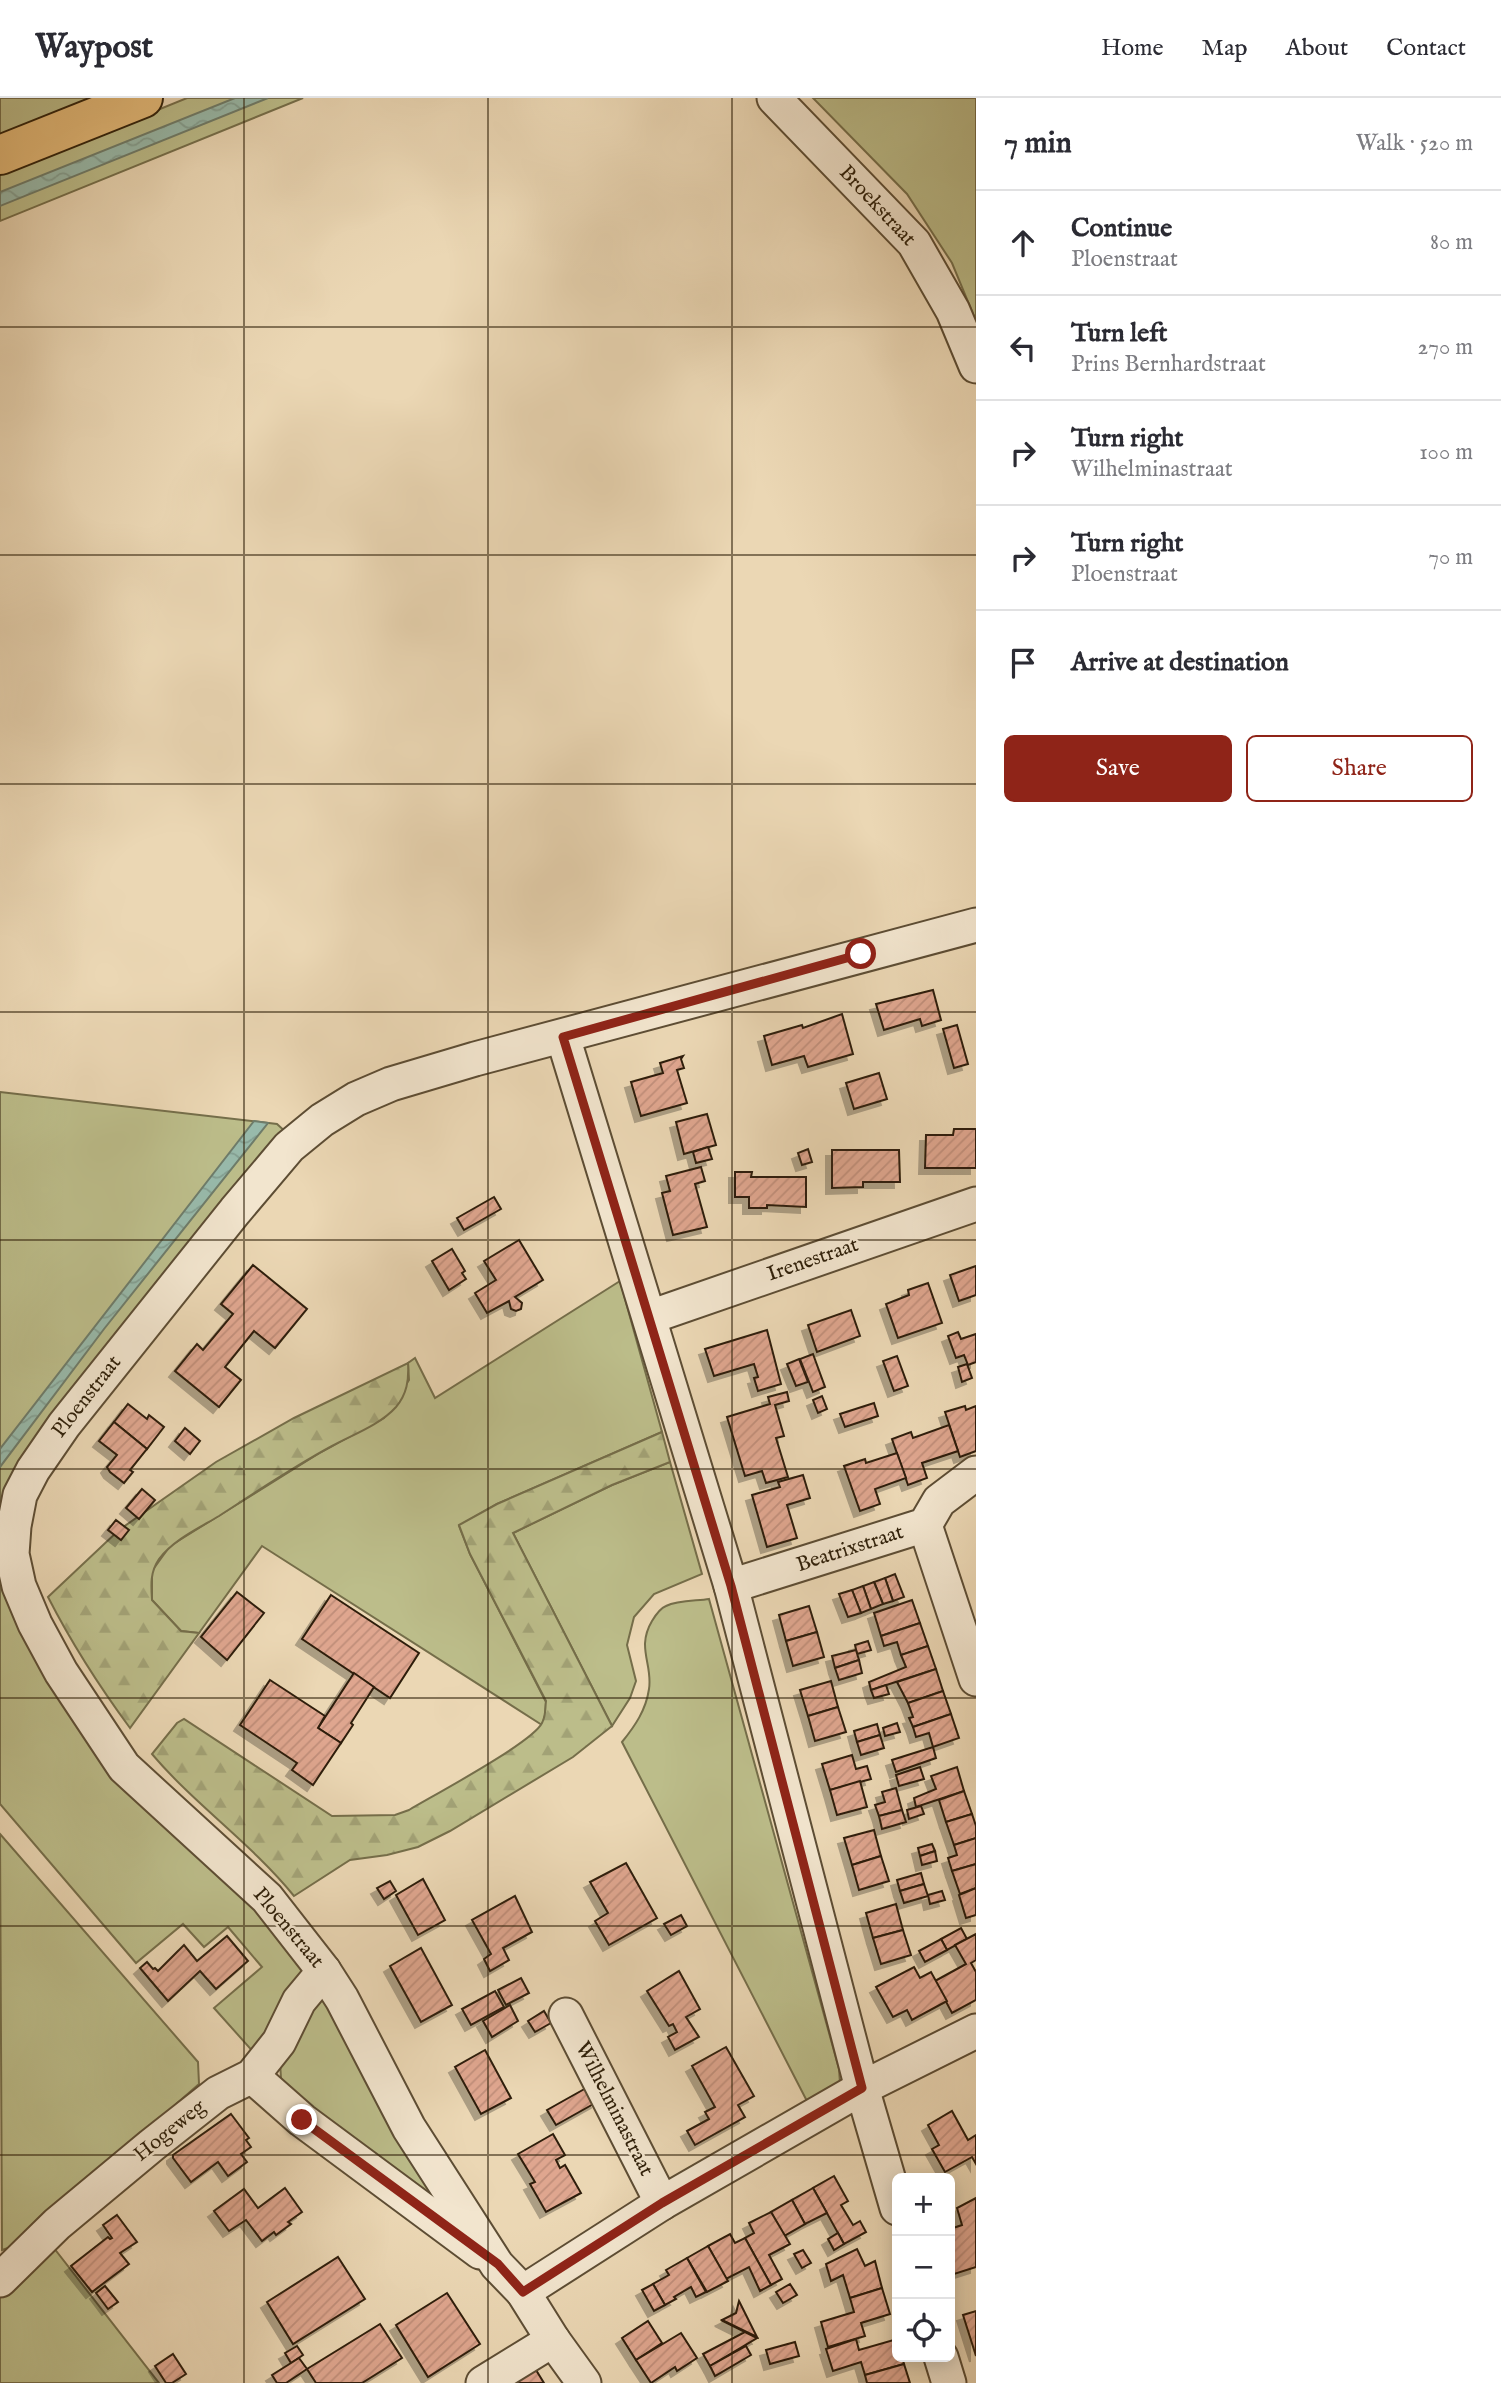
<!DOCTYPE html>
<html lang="en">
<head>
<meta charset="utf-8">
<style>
  body { margin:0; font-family:"IM FELL English",serif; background:#f2f2f3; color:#2b2b33 }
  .controls { position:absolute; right:21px; bottom:21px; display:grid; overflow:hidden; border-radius:10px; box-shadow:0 4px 18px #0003 }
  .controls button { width:63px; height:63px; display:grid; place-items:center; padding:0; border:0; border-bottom:2px solid #e1e1e2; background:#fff; color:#2b2b33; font:35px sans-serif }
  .stop { position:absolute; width:21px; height:21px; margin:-16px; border:5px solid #8f2418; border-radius:50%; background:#fff }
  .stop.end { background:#8f2418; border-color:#fff; box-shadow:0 2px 7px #0008 }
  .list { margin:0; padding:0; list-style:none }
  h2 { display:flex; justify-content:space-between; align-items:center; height:91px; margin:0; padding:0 28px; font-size:30px }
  h2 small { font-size:23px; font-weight:400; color:#7c7c81 }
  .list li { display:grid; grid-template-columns:46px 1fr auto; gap:21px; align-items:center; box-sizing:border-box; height:105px; padding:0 28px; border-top:2px solid #e1e1e2 }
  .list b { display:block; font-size:26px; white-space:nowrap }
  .list p { margin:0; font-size:23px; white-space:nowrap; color:#7c7c81 }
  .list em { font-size:23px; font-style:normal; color:#7c7c81 }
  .actions { display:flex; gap:14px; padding:21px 28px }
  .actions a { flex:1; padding:16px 0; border:2px solid #8f2418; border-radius:10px; text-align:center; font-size:24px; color:#8f2418 }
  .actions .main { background:#8f2418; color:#fff }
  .icon { flex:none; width:38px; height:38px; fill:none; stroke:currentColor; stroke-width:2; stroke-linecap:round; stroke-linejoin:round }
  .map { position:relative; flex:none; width:976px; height:2285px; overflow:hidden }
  header { display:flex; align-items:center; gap:42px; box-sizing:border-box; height:98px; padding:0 35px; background:#fff; border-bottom:2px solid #e1e1e2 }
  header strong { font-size:33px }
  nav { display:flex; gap:38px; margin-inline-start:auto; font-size:24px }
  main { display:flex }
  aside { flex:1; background:#fff }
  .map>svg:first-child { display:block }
  .green { fill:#bcbd8a; stroke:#756e4a; stroke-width:2 }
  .forest { fill:url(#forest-firs); stroke:#756e4a; stroke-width:2 }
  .water { fill:url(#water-waves); stroke:#6e7c6a; stroke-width:2 }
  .building { fill:url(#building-hatch); stroke:#2e1f09; stroke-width:2; filter:url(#shadow) }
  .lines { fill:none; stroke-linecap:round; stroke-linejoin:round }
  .minor-casing { stroke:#5d4d34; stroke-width:37 }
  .major-casing { stroke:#2e1f09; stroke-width:42 }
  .minor { stroke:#f2e5ce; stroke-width:33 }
  .major { stroke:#e6bc7a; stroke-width:38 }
  .route { stroke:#8f2418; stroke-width:9 }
  .grid { fill:none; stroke:#2e1f09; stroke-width:2; stroke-opacity:0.55 }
  .labels { text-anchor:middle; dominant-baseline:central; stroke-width:5; stroke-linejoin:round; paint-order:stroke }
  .street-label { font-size:21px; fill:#2e1f09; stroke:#f2e5ce }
</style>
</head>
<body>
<header>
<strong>Waypost</strong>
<nav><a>Home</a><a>Map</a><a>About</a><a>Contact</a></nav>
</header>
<main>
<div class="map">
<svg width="976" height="2285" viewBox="0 0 976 2285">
  <defs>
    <pattern id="forest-firs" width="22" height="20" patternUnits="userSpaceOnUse" patternTransform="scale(1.75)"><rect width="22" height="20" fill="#bcbd8a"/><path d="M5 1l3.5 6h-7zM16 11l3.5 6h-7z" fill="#a2a276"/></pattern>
    <pattern id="water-waves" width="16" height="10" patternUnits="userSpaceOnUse" patternTransform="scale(1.75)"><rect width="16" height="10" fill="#98baab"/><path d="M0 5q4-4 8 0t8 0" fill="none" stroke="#839f92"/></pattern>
    <pattern id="building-hatch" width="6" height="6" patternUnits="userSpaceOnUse" patternTransform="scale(1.75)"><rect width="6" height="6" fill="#dfa68f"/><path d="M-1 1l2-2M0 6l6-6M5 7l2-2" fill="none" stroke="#c08e7a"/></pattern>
    <filter id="shadow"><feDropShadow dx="-6" dy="6" stdDeviation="0" flood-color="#0004"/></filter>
  </defs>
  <rect width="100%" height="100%" fill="#ebd7b4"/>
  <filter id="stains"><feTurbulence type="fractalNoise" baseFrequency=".00286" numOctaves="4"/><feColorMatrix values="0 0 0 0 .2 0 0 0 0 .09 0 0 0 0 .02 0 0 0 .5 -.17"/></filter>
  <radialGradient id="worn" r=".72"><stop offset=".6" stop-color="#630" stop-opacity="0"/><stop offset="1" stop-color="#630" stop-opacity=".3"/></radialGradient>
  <g class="green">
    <path d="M0 0H103L0 41Z"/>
    <path d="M187 0H303L0 123V76Z"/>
    <path d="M813 0H976V223L952 165 907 96Z"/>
    <path d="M0 994 277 1026 288 1036 13 1392 27 1530 224 1765 305 1875 256 1957 214 1910 262 1869 228 1829 204 1849 183 1826 136 1865 0 1706Z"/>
    <path d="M620 1183 662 1334 497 1406 459 1428 470 1456 546 1604 545 1617 542 1627 262 1448 199 1535 181 1533 152 1502V1473L170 1448 321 1354 384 1320 409 1282 408 1265 415 1260 435 1300Z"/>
    <path d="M670 1364 702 1476 654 1496 634 1519 627 1547 636 1583 630 1600 612 1628 513 1435 612 1387Z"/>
    <path d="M709 1501 839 1971 840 1985 809 2007 622 1644C635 1628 646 1612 649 1591 653 1566 636 1550 652 1523 655 1518 661 1510 666 1508 678 1502 697 1503 709 1501Z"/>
    <path d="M0 1736 198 1964 199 1986 176 2006 168 2022 17 2147 2 2152Z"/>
    <path d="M314 1900H324L449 2111 289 1995 281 1980 280 1964Z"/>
    <path d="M50 2145 159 2285H0V2191Z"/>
  </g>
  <g class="forest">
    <path d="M408 1265C409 1282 407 1296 396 1309 380 1327 352 1337 332 1348 293 1369 256 1394 219 1418 199 1430 173 1442 159 1461 150 1474 151 1487 152 1502L181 1533 199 1535 130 1630C99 1588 72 1546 48 1499L119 1432 216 1364 294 1320Z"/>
    <path d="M662 1334 670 1364 612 1387 513 1435 612 1628 573 1659 450 1733 418 1749 387 1757 350 1762 294 1798C252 1746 195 1707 152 1656L177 1625 184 1621 332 1718 395 1717 409 1712C434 1697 532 1645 542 1625 546 1618 545 1611 546 1603L470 1456 459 1427 497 1406Z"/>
  </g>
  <g class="water">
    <path d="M235 0H268L0 108V94Z"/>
    <path d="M254 1023 268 1025 104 1231 0 1369V1351Z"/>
  </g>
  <g class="building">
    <path d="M933 892 941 922 922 928 920 921 884 932 876 906Z"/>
    <path d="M842 916 853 956 808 969 804 958 772 967 764 938 802 927 803 930Z"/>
    <path d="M957 927 968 966 954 970 943 931Z"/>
    <path d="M683 958 681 961 684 970 677 972 687 1005 641 1018 631 984 663 975 660 965Z"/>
    <path d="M879 975 887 1001 854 1011 846 985Z"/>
    <path d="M707 1016 716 1047 684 1056 676 1024Z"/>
    <path d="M954 1031H976V1070H925L926 1037H953Z"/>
    <path d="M708 1049 712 1061 696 1065 693 1054Z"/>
    <path d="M808 1051 812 1064 802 1067 798 1055Z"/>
    <path d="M832 1052H899L900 1084H863V1089L832 1090Z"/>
    <path d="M701 1069 705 1083 695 1086 707 1129 673 1137 662 1095 670 1093 666 1078Z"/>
    <path d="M735 1074H752L751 1079H806V1109L767 1107V1110H749V1099H735Z"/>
    <path d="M494 1099 501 1111 464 1132 457 1120Z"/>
    <path d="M519 1142 543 1182 515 1199 522 1205 521 1211 516 1213 511 1211 509 1203 487 1215 475 1195 496 1182 484 1163Z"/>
    <path d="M452 1151 465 1173 462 1175 466 1181 449 1192 432 1163Z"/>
    <path d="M253 1167 307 1211 275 1250 254 1233 225 1269 241 1282 219 1309 175 1273 197 1246 203 1252 233 1216 221 1206Z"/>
    <path d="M976 1168V1197L959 1203 950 1177Z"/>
    <path d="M928 1185 942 1225 898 1240 886 1206 909 1197 908 1192Z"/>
    <path d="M851 1212 860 1238 817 1254 808 1227Z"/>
    <path d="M767 1232 781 1286 758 1293 754 1280 758 1279 754 1266 714 1278 705 1251Z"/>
    <path d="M958 1234 961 1241 976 1236V1264L968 1267 964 1257 956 1260 948 1238Z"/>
    <path d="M813 1256 825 1289 813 1294 800 1261Z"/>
    <path d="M897 1258 908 1288 894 1293 883 1263Z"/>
    <path d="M799 1261 808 1284 796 1288 787 1266Z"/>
    <path d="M967 1266 972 1280 962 1284 958 1269Z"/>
    <path d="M787 1294 789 1303 775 1307 784 1338 776 1340 788 1379 766 1385 762 1373 745 1378 727 1319 770 1306 768 1299Z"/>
    <path d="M822 1298 827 1311 818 1315 813 1302Z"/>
    <path d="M874 1305 878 1318 845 1329 840 1316Z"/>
    <path d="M128 1306 147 1321 149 1317 164 1329 147 1351 114 1324Z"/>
    <path d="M965 1308 966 1312 976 1308V1353L960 1359 945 1314Z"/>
    <path d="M114 1324 147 1351 130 1372 133 1374 124 1385 110 1374 107 1369 117 1357 99 1343Z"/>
    <path d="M949 1327 958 1353 922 1365 927 1380 908 1387 892 1341 911 1334 913 1340Z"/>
    <path d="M185 1330 200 1343 190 1356 175 1343Z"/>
    <path d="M897 1355 906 1380 875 1391 880 1406 860 1413 844 1368 865 1361 866 1365Z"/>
    <path d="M803 1377 810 1400 787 1407 797 1440 767 1449 752 1397 780 1389 778 1384Z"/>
    <path d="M142 1391 155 1402 139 1421 126 1410Z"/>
    <path d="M116 1422 129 1432 121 1442 108 1432Z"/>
    <path d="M895 1476 904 1499 893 1503 885 1480Z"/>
    <path d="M885 1480 893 1503 883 1506 874 1484Z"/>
    <path d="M874 1484 883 1506 871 1511 863 1488Z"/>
    <path d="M863 1488 871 1511 861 1515 852 1492Z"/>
    <path d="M852 1492 861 1515 848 1519 839 1496Z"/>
    <path d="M237 1494 264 1515 227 1562 201 1539Z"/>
    <path d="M331 1497 419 1555 390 1600 302 1541Z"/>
    <path d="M912 1502 920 1525 881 1538 874 1515Z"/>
    <path d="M809 1508 817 1534 786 1543 779 1517Z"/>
    <path d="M920 1525 928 1548 901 1557 897 1544 884 1548 881 1538Z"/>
    <path d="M817 1534 824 1559 793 1568 786 1543Z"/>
    <path d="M868 1543 871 1552 857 1556 855 1547Z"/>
    <path d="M928 1548 936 1571 871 1592 869 1584 906 1569 901 1557Z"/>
    <path d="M856 1552 859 1562 835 1570 832 1558Z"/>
    <path d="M859 1562 862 1575 839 1582 835 1570Z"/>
    <path d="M936 1571 943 1593 908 1605 897 1584Z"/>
    <path d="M354 1575 374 1589 351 1625 353 1627 341 1645 318 1630Z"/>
    <path d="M270 1582 325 1618 318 1630 341 1645 313 1687 292 1672 297 1665 240 1627Z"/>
    <path d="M831 1583 838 1609 808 1618 800 1592Z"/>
    <path d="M886 1587 889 1596 874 1600 871 1592Z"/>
    <path d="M943 1593 951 1616 913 1629 909 1620 913 1619 908 1605Z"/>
    <path d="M838 1609 846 1634 815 1643 808 1618Z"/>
    <path d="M951 1616 959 1640 933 1649 929 1635 916 1639 913 1629Z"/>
    <path d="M897 1625 900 1634 885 1638 883 1630Z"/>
    <path d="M877 1626 880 1637 857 1644 854 1633Z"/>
    <path d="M880 1637 884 1650 861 1657 857 1644Z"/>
    <path d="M933 1649 936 1660 896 1674 892 1662Z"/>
    <path d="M852 1657 856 1671 867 1668 871 1681 830 1692 822 1666Z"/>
    <path d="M920 1669 924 1681 899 1688 896 1677Z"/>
    <path d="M957 1669 964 1693 916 1709 914 1700 936 1691 931 1678Z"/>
    <path d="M860 1683 867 1709 837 1717 830 1692Z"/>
    <path d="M896 1690 902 1712 879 1718 875 1707 885 1704 882 1694Z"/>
    <path d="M964 1693 972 1716 946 1724 939 1702Z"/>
    <path d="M921 1708 924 1716 909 1721 907 1712Z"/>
    <path d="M902 1712 906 1724 882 1731 879 1718Z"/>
    <path d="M972 1716 976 1728V1740L954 1747 946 1724Z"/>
    <path d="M874 1732 881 1758 852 1767 844 1740Z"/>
    <path d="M976 1740V1766L952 1773 948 1760 957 1757 954 1747Z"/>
    <path d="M932 1746 935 1753 920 1758 918 1750Z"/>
    <path d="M935 1753 937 1763 922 1767 920 1758Z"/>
    <path d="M881 1758 889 1783 859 1792 852 1767Z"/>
    <path d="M626 1765 657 1820 609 1847 595 1823 608 1815 590 1784Z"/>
    <path d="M976 1766V1790L960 1796 952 1773Z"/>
    <path d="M921 1775 924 1786 900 1793 897 1782Z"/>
    <path d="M423 1781 445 1822 418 1837 396 1797Z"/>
    <path d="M390 1783 396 1793 384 1801 377 1790Z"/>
    <path d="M924 1786 928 1798 904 1805 900 1793Z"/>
    <path d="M976 1790V1817L966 1820 959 1797Z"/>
    <path d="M942 1793 945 1802 930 1806 928 1797Z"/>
    <path d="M515 1798 532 1834 503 1850 509 1862 490 1873 484 1861 491 1856 472 1822Z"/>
    <path d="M896 1806 903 1832 873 1840 866 1815Z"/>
    <path d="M681 1817 687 1828 671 1837 664 1826Z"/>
    <path d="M961 1830 967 1841 947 1852 941 1841Z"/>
    <path d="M903 1832 911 1857 881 1866 873 1840Z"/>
    <path d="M976 1836V1862L971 1865 976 1874V1902L952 1915 935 1883 966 1866 955 1847Z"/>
    <path d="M227 1838 248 1863 216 1891 200 1873 168 1903 140 1870 147 1864 153 1871 155 1870 158 1873 184 1847 197 1863Z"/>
    <path d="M941 1841 947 1852 925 1864 919 1853Z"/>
    <path d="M421 1850 452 1907 421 1924 390 1868Z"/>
    <path d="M914 1869 920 1880 931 1874 947 1903 912 1922 907 1912 893 1919 876 1889Z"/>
    <path d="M679 1873 700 1911 686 1919 699 1939 675 1952 668 1939 677 1934 673 1926 669 1928 647 1893Z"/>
    <path d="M521 1880 529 1895 506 1907 498 1892Z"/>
    <path d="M495 1893 504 1909 471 1927 462 1911Z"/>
    <path d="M510 1907 518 1923 492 1939 483 1923Z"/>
    <path d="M544 1913 551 1925 535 1934 528 1923Z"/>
    <path d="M726 1949 754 1998 738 2007 745 2019 695 2047 687 2033 709 2021 705 2014 715 2009 692 1968Z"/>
    <path d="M485 1952 511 2000 481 2016 455 1969Z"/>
    <path d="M588 1989 597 2004 556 2027 547 2012Z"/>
    <path d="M952 2013 968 2042 976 2037V2066L972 2059 945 2074 932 2051 939 2047 928 2027Z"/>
    <path d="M231 2016 249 2040 246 2042 251 2049 241 2056 247 2064 228 2078 218 2064 191 2084 173 2060V2057Z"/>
    <path d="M553 2036 565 2057 556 2062 560 2070 565 2067 581 2095 546 2114 530 2086 535 2084 518 2056Z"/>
    <path d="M834 2078 848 2103 841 2107 853 2127 860 2123 866 2134 844 2146 813 2090Z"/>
    <path d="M285 2090 302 2114 288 2124 291 2126 276 2137 274 2134 262 2143 246 2122 229 2133 214 2113 244 2091 258 2110Z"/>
    <path d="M813 2090 827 2115 805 2126 792 2102Z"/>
    <path d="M976 2100V2169L951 2177 950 2131 962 2127 957 2110Z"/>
    <path d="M792 2102 805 2126 784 2138 771 2114Z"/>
    <path d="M771 2114 790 2146 769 2157 782 2181 771 2187 745 2140 754 2135 749 2125Z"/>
    <path d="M117 2117 137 2144 120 2155 129 2166 92 2194 71 2168 108 2139 110 2141 112 2140 103 2127Z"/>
    <path d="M838 2135 844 2146 834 2152 828 2141Z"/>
    <path d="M730 2136 735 2145 745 2140 771 2187 760 2193 749 2169 726 2181 708 2148Z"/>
    <path d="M708 2148 728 2183 707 2194 687 2160Z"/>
    <path d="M857 2151 865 2168 875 2163 882 2190 850 2200 843 2177 831 2183 826 2166Z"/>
    <path d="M803 2152 811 2165 802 2170 794 2156Z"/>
    <path d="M338 2159 365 2201 293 2246 267 2204Z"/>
    <path d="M687 2160 706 2194 696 2199 691 2189 674 2199 676 2201 665 2207 653 2186 669 2177 666 2172Z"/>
    <path d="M653 2186 665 2207 654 2213 642 2192Z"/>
    <path d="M790 2186 797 2197 783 2205 776 2194Z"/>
    <path d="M105 2188 118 2204 108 2211 96 2195Z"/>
    <path d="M882 2190 890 2216 861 2225 865 2238 828 2249 821 2224 854 2214 850 2200Z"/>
    <path d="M447 2195 480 2246 428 2279 396 2227Z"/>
    <path d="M739 2203 757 2239 722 2222 736 2215Z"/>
    <path d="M976 2213V2258L963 2217Z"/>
    <path d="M721 2222 757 2240 710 2268 703 2256 745 2234Z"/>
    <path d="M648 2223 662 2245 636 2262 622 2240Z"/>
    <path d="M380 2226 402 2260 362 2285H316L307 2271Z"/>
    <path d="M681 2235 697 2260 677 2273 675 2269 651 2285 636 2262Z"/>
    <path d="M856 2241 859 2252 897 2241V2259H902L904 2266 865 2277 861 2264 833 2273 826 2251Z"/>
    <path d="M795 2244 799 2258 770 2266 766 2252Z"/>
    <path d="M297 2248 303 2257 291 2265 285 2255Z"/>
    <path d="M746 2248 751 2257 715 2278 710 2268Z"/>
    <path d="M173 2256 186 2276 172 2285H166L155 2268Z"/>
    <path d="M299 2260 307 2271 286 2285H277L272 2277Z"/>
    <path d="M904 2266 910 2285H867L865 2277Z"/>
    <path d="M536 2272 544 2285H516V2284Z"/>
  </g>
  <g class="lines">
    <g class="minor-casing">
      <g id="minor">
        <path d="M774 0 914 145 953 213 976 268"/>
        <path d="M563 939 731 1488 862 1990 897 2110"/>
        <path d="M650 1219 976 1106"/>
        <path d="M925 1427 976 1581"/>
        <path d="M731 1488 925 1427 939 1403 976 1375"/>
        <path d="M566 1917 662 2105"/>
        <path d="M252 1978 302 2022 480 2154"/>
        <path d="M0 2182 57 2126 152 2047 218 1995 252 1978 279 1944 299 1903 324 1873"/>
        <path d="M523 2194 662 2105 862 1990 976 1933"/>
        <path d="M941 2259 949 2285"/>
        <path d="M483 2285 553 2242"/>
        <path d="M584 2285 553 2242 523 2194 497 2167 409 2030 342 1901 324 1873 267 1800 124 1669 61 1574 35 1526 19 1488 12 1456 14 1428 20 1397 33 1372 64 1327 235 1113 289 1049 322 1022 356 1001 391 986 475 961 976 827"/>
      </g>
    </g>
    <g class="major-casing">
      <path id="major" d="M0 57 143 0"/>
    </g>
    <use href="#minor" class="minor"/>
    <use href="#major" class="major"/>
  </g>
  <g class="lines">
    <path class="route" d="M302 2022 498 2166 523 2194 662 2105 862 1990 731 1488 563 939 861 856"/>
  </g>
  <path class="grid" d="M244 0V2285M488 0V2285M732 0V2285M0 229H976M0 457H976M0 686H976M0 914H976M0 1142H976M0 1371H976M0 1600H976M0 1828H976M0 2057H976"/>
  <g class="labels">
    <g class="street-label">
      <text transform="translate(877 108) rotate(47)">Broekstraat</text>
      <text transform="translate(813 1162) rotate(-19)">Irenestraat</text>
      <text transform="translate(87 1299) rotate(-52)">Ploenstraat</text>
      <text transform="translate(850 1451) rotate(-18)">Beatrixstraat</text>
      <text transform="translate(288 1830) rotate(50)">Ploenstraat</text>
      <text transform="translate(614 2011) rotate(63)">Wilhelminastraat</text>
      <text transform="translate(170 2033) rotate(-39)">Hogeweg</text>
    </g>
  </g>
  <rect width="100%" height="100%" filter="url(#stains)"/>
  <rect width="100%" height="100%" fill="url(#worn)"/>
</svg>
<div class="controls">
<button>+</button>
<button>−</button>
<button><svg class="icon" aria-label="locate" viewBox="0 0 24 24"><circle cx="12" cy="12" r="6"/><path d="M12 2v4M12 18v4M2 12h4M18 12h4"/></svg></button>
</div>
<div class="stop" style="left:861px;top:856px"></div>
<div class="stop end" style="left:302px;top:2022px"></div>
</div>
<aside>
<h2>7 min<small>Walk · 520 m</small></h2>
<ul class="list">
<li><svg class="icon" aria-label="ahead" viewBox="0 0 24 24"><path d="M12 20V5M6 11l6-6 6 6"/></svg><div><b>Continue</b><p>Ploenstraat</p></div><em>80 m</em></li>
<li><svg class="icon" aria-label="left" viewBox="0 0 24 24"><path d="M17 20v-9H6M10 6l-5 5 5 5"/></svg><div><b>Turn left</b><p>Prins Bernhardstraat</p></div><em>270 m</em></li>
<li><svg class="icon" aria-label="right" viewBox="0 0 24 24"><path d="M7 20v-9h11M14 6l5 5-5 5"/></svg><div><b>Turn right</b><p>Wilhelminastraat</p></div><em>100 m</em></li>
<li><svg class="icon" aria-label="right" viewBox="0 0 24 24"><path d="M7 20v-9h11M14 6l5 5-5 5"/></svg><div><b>Turn right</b><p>Ploenstraat</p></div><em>70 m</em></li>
<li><svg class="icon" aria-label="arrive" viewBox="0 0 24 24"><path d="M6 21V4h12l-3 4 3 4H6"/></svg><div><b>Arrive at destination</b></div></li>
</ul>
<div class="actions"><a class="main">Save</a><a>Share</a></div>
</aside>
</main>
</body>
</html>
